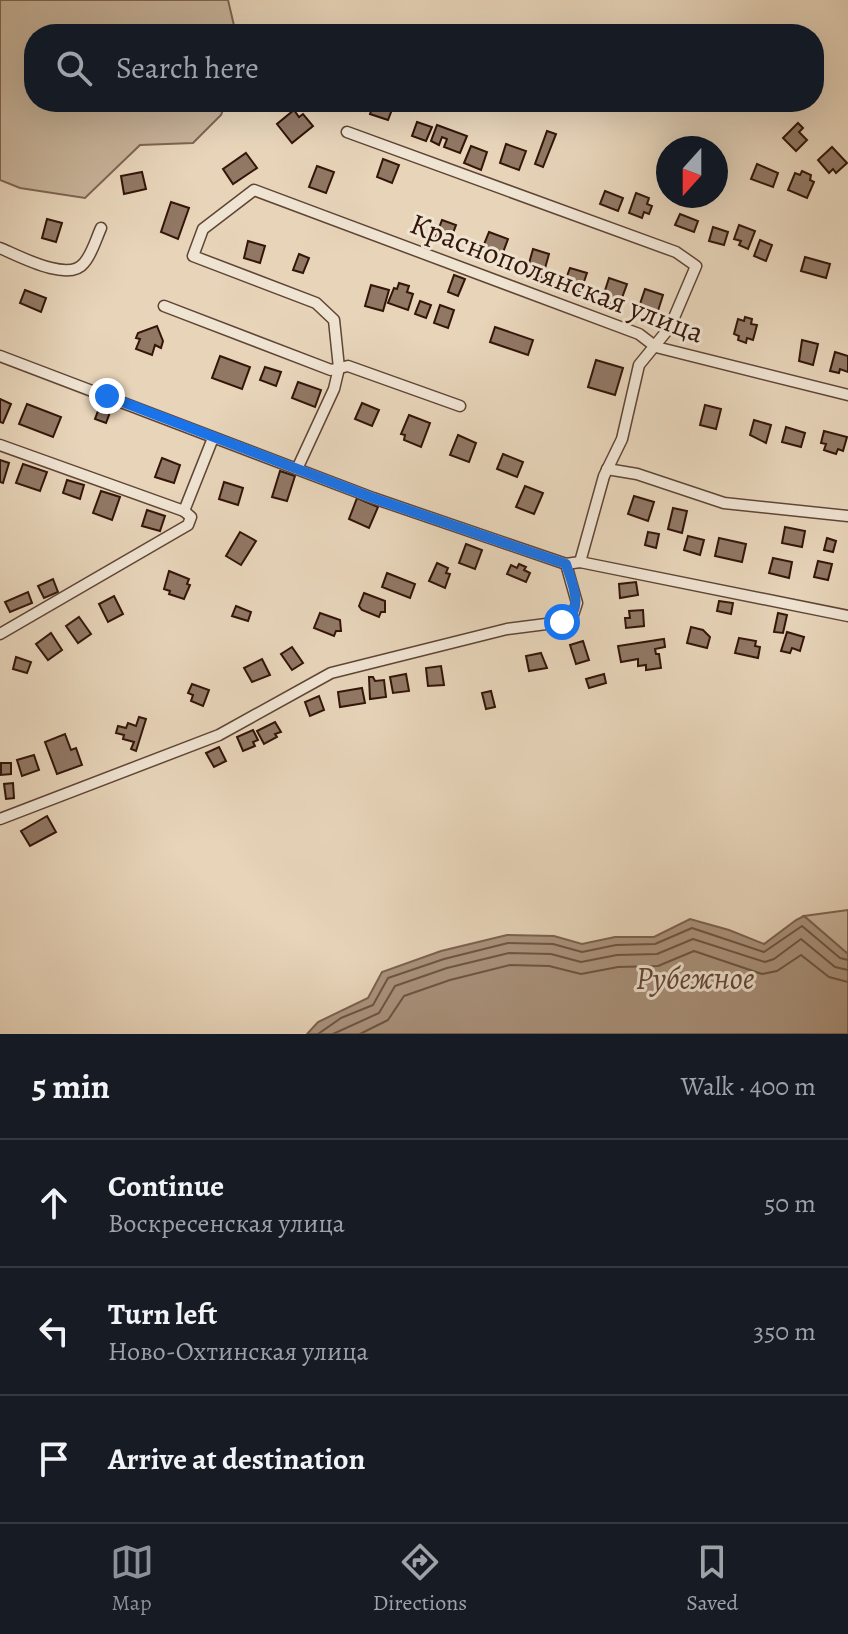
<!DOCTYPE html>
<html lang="en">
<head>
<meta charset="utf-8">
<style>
  body { margin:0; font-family:Alegreya,serif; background:#242831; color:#f1f3f6 }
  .compass { position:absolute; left:656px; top:136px; width:72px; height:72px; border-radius:50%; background:#171b24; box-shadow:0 8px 32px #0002; rotate:201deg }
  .stop { position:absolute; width:24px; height:24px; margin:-18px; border:6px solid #1a73e8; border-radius:50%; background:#fff }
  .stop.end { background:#1a73e8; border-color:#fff; box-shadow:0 2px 8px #0008 }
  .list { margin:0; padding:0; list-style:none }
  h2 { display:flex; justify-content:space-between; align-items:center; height:104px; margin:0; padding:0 32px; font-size:34px }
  h2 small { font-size:26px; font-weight:400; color:#9ea1a6 }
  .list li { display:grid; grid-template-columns:52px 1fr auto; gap:24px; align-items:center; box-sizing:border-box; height:128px; padding:0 32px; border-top:2px solid #363941 }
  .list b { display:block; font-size:30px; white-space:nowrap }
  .list p { margin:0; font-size:26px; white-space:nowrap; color:#9ea1a6 }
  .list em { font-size:26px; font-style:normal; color:#9ea1a6 }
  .icon { flex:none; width:44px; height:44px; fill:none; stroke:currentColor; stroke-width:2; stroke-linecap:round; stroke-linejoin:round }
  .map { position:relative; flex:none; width:848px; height:1034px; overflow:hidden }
  .search { position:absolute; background:#171b24; box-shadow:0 8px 32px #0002; left:24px; right:24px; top:24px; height:88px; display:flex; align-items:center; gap:20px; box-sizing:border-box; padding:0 28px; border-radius:32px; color:#9ea1a6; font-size:30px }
  .sheet { height:488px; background:#171b24 }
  nav { display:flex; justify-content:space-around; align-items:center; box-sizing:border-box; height:112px; border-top:2px solid #363941; background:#171b24; font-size:22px; color:#9ea1a6 }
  nav a { display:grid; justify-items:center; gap:4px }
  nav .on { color:#8c9099 }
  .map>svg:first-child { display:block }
  .green { fill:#c8b49b; stroke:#7e6452; stroke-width:2 }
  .water { fill:#aa937d; stroke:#7a614f; stroke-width:2 }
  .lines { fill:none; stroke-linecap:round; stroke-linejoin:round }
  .shore { stroke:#6e5443; stroke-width:2 }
  .building { fill:#917865; stroke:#331509; stroke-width:2 }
  .minor-casing { stroke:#604535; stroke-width:13 }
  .minor { stroke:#efe3d2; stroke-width:10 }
  .route { stroke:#1a73e8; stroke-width:10 }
  .labels { text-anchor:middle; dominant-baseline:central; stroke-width:6; stroke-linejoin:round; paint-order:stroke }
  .street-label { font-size:30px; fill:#331509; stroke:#efe3d2 }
  .water-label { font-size:32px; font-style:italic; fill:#634737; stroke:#efe3d2 }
</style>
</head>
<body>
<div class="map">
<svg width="848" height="1034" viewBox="0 0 848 1034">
  <rect width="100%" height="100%" fill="#e7d4b9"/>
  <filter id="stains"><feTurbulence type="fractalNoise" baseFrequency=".0025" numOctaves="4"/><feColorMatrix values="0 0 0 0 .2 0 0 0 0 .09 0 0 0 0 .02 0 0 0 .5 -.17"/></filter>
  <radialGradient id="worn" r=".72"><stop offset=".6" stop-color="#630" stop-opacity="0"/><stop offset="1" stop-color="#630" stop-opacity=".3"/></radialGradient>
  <g class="green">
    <path d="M0 0H228L236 34H34V102H226L221 115 193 143 140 145 85 198 20 188 0 180Z"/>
    <path d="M848 910V954L804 916Z"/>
  </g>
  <path class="water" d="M804 916 848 954V1034H307L318 1022 368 998 382 972 441 951 507 935 554 936 582 944 615 937H654L690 919 729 930 764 944 796 920Z"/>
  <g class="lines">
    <g class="shore">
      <path d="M318 1034 341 1018 373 1005 388 978 444 959 508 943 553 944 582 952 616 945 655 944 692 928 764 952 802 926 840 958 848 960"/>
      <path d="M333 1034 379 1013 395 986 447 968 509 953 551 954 581 962 617 955 657 954 693 939 765 962 774 959 801 939 835 967 848 970"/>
      <path d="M360 1034 388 1020 404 996 450 980 510 965 549 966 581 974 618 967 658 966 694 951 762 974 777 971 801 955 829 977 848 982"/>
    </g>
  </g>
  <g class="building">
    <path d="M350 102H368L365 111 349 105Z"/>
    <path d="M374 102 393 107 388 120 370 114Z"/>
    <path d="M294 110 299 117 303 114 313 126 292 143 277 124Z"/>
    <path d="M417 122 432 127 426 141 412 136Z"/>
    <path d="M798 123 803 128 799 132 807 140 796 151 783 138Z"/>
    <path d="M437 125 467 136 460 153 444 147 447 139 442 137 439 145 431 141Z"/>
    <path d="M547 131 556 134 543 167 535 164Z"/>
    <path d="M506 144 526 151 519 170 500 163Z"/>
    <path d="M471 146 487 152 481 170 464 163Z"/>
    <path d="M832 147 847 163 836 173 833 169 829 173 818 160Z"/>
    <path d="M246 153 257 168 233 184 223 169Z"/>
    <path d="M383 159 399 165 392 183 377 177Z"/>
    <path d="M757 164 778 173 773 187 751 179Z"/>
    <path d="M317 166 334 172 326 193 309 187Z"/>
    <path d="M802 171 811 175 810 180 814 182 807 198 788 190 795 173 800 175Z"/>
    <path d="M142 172 146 189 124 194 121 176Z"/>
    <path d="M605 191 623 198 618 211 600 204Z"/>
    <path d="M636 193 649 198 647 204 652 206 649 214 644 212 642 218 629 213Z"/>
    <path d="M171 202 189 208 178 239 161 232Z"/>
    <path d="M680 214 698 221 694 232 675 225Z"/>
    <path d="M47 219 62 223 56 242 42 238Z"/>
    <path d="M442 220 456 225 450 241 436 236Z"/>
    <path d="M739 225 755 231 748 249 739 245 741 241 734 239Z"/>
    <path d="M713 227 728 232 724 245 709 241Z"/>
    <path d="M489 232 508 239 502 255 483 247Z"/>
    <path d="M760 240 772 245 766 261 754 256Z"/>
    <path d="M248 241 265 246 260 263 244 258Z"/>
    <path d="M533 249 549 254 542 279 526 274Z"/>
    <path d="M299 254 309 258 303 273 293 270Z"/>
    <path d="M805 257 830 264 826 278 801 271Z"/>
    <path d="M570 268 587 273 580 293 563 287Z"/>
    <path d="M454 275 465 279 458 296 448 292Z"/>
    <path d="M609 278 627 284 619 306 602 300Z"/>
    <path d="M399 283 409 286 407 292 413 294 408 310 388 303 394 288 397 289Z"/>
    <path d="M371 285 389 290 383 311 365 306Z"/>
    <path d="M645 289 663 295 657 314 639 307Z"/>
    <path d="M25 290 46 298 41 312 20 303Z"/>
    <path d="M420 301 431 305 426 318 415 314Z"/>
    <path d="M440 305 454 310 448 328 434 323Z"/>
    <path d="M745 317 752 319 751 324 757 325 753 340 747 338 746 343 738 340 739 336 734 334 738 319 744 321Z"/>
    <path d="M157 326 163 341 161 348 155 345 152 355 136 349 140 339 136 338 138 333Z"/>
    <path d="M495 327 533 340 528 355 490 342Z"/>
    <path d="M802 340 818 344 813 365 799 361Z"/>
    <path d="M835 352 848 356V372L840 369 839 373 830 371Z"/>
    <path d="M220 356 250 367 242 389 212 378Z"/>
    <path d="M596 360 623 368 615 395 588 387Z"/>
    <path d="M265 367 281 372 276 386 260 380Z"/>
    <path d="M298 382 321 390 315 407 292 398Z"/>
    <path d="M0 399 11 404 3 423 0 422Z"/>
    <path d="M101 403 112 407 106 423 95 419Z"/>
    <path d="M362 403 379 410 372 426 355 419Z"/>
    <path d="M27 404 61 417 53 437 19 424Z"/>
    <path d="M705 405 721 409 716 429 700 425Z"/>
    <path d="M409 415 430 423 421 447 404 440 405 435 401 434Z"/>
    <path d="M754 420 771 425 766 443 750 435Z"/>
    <path d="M786 427 805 433 801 447 782 442Z"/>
    <path d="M824 431 847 437 843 451 838 449 836 454 824 450 826 444 821 443Z"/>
    <path d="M458 435 476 443 469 462 450 455Z"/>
    <path d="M503 454 523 462 517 477 497 469Z"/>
    <path d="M162 458 180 465 174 483 155 477Z"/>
    <path d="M0 460 9 463 3 483 0 482Z"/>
    <path d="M23 464 47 472 40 491 16 483Z"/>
    <path d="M280 471 295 476 287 501 272 497Z"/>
    <path d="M67 480 84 485 80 499 63 493Z"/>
    <path d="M224 482 243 488 238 505 219 499Z"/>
    <path d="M525 486 543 493 534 514 516 507Z"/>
    <path d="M101 491 120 497 112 520 93 513Z"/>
    <path d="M634 496 654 502 648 521 628 514Z"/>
    <path d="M357 498 378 507 369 528 349 519Z"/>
    <path d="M673 508 687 511 682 533 668 529Z"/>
    <path d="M147 510 165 516 160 531 142 526Z"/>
    <path d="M785 527 805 531 802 547 782 543Z"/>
    <path d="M240 532 256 541 241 565 226 556Z"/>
    <path d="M648 532 659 534 656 548 645 545Z"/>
    <path d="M688 536 704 540 700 555 684 550Z"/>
    <path d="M719 538 746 544 742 562 715 556Z"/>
    <path d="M827 538 836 541 833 552 824 550Z"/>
    <path d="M466 544 482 550 475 569 459 563Z"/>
    <path d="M773 558 792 562 789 578 769 573Z"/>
    <path d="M818 561 832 564 828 580 814 577Z"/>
    <path d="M437 563 448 568 446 573 450 574 445 588 429 581Z"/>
    <path d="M519 564 526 567 524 570 530 573 526 582 507 574 511 565 517 568Z"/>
    <path d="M169 571 189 579 187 584 190 585 184 599 169 594 170 591 164 589Z"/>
    <path d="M387 573 415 584 410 598 382 587Z"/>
    <path d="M53 579 58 592 44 598 38 586Z"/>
    <path d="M636 582 638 595 620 598 619 584Z"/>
    <path d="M28 592 32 603 10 612 5 602Z"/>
    <path d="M364 593 385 601V612H381L379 617 362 610 359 606Z"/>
    <path d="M114 596 123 614 108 622 99 604Z"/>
    <path d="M719 601 733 603 731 614 717 611Z"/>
    <path d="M236 606 251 612 248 621 232 616Z"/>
    <path d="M643 610 644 626 626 628 625 618H630L629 611Z"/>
    <path d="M320 613 340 620 341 631H336L334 636 314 628Z"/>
    <path d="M778 613 787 615 783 633 774 632Z"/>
    <path d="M79 617 91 634 78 643 66 626Z"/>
    <path d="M691 627 703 630 710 637 707 648 687 643Z"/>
    <path d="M787 632 804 637 800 651 792 648 790 653 781 651Z"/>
    <path d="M51 633 62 650 48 660 36 644Z"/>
    <path d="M739 638 756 641 755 646 760 647 758 658 735 653Z"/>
    <path d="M664 639 665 647 655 649 656 654H659L661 668 646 670V665L638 666V659L621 662 618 646Z"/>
    <path d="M583 641 589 660 576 664 570 645Z"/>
    <path d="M292 647 303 663 292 670 281 654Z"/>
    <path d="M541 653 547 668 529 671 526 656Z"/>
    <path d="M16 657 31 662 27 673 13 669Z"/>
    <path d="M262 659 270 675 252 682 244 668Z"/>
    <path d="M441 666 444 685 428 686 426 668Z"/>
    <path d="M406 674 409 691 393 693 390 677Z"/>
    <path d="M604 674 606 683 589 688 586 679Z"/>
    <path d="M369 677H373L375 681 384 680 386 697 370 699Z"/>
    <path d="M192 684 209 690 203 706 191 701 193 695 188 693Z"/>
    <path d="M362 688 365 703 340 707 338 692Z"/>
    <path d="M491 691 495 707 486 709 482 693Z"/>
    <path d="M319 696 324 710 310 716 305 702Z"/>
    <path d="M139 717 146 719 136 751 131 749 134 742 123 739 124 735 116 733 118 726 126 728 128 723 136 726Z"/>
    <path d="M275 722 281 732 275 734 277 737 264 744 257 731Z"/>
    <path d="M253 730 258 740 253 742 255 746 243 751 237 737Z"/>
    <path d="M65 734 71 750 76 748 82 765 57 774 45 742Z"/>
    <path d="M219 747 226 761 214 767 206 753Z"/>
    <path d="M34 755 39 770 22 776 17 760Z"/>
    <path d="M1 763H11V774L1 775Z"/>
    <path d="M13 783 14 798 6 799 4 784Z"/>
    <path d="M47 816 56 832 30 846 21 831Z"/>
  </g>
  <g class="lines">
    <g class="minor-casing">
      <g id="minor">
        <path d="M347 132 676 252 696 266 670 327 639 365 622 439 604 476 580 562"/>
        <path d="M0 248C19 256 69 283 84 263 92 254 96 239 101 228"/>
        <path d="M164 306 331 370 348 366 460 406"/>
        <path d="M0 356 373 498 566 564 580 562 848 616"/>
        <path d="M0 445 184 511"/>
        <path d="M297 469 334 389 339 368 334 320 316 303 193 256 203 229 254 190 639 334 656 347 848 395"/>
        <path d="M607 469 637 474 724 503 848 516"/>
        <path d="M0 634 188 525 191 517 184 511 213 438"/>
        <path d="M0 819 219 735 331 673 507 629 562 622 573 615 577 603 566 564"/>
      </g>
    </g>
    <use href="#minor" class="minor"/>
  </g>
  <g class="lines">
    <path class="route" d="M107 396 373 498 566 564C572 584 586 610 562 622"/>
  </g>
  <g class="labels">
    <g class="street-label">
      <text transform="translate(557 278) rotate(21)">Краснополянская улица</text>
    </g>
    <g class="water-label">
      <text x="695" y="978">Рубежное</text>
    </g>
  </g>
  <rect width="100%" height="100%" filter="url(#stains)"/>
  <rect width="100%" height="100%" fill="url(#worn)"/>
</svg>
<svg class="compass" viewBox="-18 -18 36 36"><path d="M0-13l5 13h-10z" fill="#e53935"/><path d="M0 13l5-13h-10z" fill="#9ea1a6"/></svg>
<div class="stop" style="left:562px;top:622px"></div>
<div class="stop end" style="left:107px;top:396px"></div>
<div class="search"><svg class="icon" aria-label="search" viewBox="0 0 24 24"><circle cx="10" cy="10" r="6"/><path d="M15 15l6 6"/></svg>Search here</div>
</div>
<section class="sheet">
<h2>5 min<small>Walk · 400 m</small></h2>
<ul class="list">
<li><svg class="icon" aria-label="ahead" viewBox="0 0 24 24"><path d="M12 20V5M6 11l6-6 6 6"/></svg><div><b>Continue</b><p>Воскресенская улица</p></div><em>50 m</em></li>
<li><svg class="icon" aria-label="left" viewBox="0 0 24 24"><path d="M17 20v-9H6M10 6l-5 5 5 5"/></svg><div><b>Turn left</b><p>Ново-Охтинская улица</p></div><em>350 m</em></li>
<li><svg class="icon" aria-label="arrive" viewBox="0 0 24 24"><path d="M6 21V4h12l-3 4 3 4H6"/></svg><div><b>Arrive at destination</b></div></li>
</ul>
</section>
<nav>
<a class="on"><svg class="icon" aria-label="map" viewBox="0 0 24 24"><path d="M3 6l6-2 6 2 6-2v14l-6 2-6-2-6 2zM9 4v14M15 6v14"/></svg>Map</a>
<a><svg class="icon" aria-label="directions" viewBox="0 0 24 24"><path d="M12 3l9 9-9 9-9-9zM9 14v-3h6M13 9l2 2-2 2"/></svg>Directions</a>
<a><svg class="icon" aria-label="saved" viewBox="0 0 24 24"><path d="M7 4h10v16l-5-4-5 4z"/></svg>Saved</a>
</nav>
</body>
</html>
